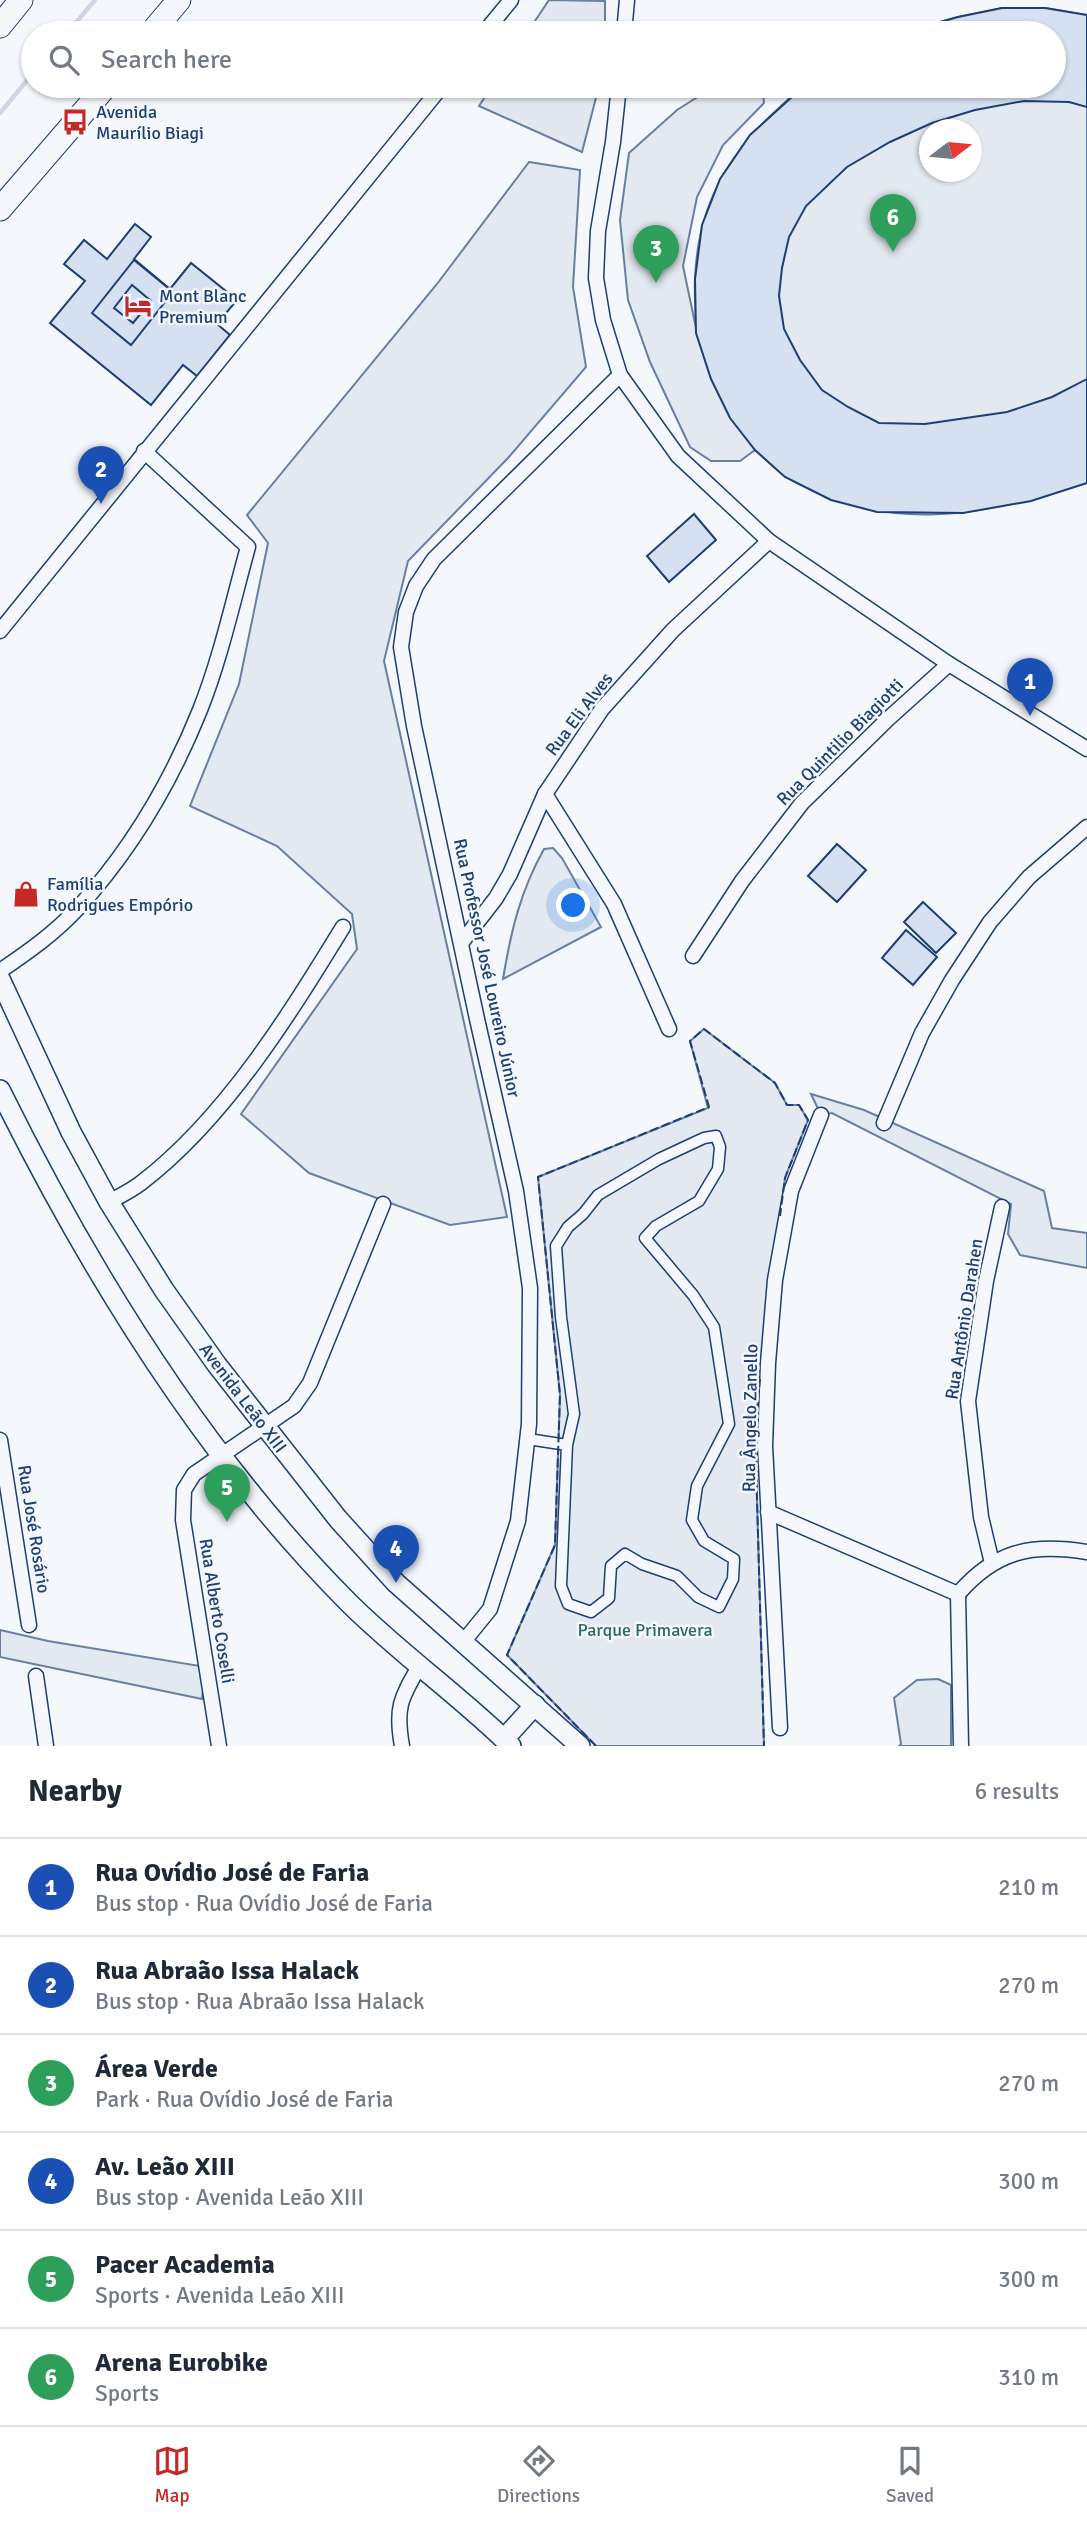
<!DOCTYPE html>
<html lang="en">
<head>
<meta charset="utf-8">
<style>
  body { margin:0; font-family:Signika,sans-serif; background:#f2f2f3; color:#1f2937 }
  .compass { position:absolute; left:919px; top:119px; width:63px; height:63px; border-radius:50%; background:#fff; box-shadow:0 2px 5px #0004; rotate:74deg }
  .you { position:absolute; left:574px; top:906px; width:24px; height:24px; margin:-18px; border:5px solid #fff; border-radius:50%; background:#1a73e8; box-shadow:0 0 0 10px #1a73e833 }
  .badge { display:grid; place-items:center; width:46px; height:46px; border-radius:50%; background:#c62828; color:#fff; font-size:23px; font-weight:700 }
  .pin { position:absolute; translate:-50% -58px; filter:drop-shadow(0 2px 4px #0008) }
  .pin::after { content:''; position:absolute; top:37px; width:24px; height:21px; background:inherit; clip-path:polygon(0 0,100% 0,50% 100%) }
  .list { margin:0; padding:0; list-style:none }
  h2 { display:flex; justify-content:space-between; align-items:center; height:91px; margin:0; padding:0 28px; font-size:30px }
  h2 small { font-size:23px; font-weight:400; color:#747a83 }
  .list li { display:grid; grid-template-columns:46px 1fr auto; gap:21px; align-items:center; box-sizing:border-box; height:98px; padding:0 28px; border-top:2px solid #e0e1e3 }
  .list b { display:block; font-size:26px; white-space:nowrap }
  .list p { margin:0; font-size:23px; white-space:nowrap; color:#747a83 }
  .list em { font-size:23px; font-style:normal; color:#747a83 }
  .icon { flex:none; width:38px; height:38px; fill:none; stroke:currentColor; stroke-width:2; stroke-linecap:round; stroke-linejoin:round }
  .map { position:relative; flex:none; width:1087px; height:1746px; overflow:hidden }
  .search { position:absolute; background:#fff; box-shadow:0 2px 5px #0004; left:21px; right:21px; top:21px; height:77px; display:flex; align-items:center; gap:18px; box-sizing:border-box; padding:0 24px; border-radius:38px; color:#747a83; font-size:26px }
  .sheet { height:679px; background:#fff }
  nav { display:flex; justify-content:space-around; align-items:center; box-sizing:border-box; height:98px; border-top:2px solid #e0e1e3; background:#fff; font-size:19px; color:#747a83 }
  nav a { display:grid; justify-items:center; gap:4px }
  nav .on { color:#c62828 }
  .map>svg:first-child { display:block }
  .green { fill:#e3e9f0; stroke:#687fa3; stroke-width:2; fill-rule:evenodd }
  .parking { fill:#e3e8f0; stroke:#687fa3; stroke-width:2 }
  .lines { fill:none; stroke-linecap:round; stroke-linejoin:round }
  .stream { stroke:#cfd7e4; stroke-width:4.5 }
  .building { fill:#d5e0f0; stroke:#1d3f73; stroke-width:2 }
  .pedestrian-casing { stroke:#1d3f73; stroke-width:13 }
  .minor-casing { stroke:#1d3f73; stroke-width:17 }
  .secondary-casing { stroke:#1d3f73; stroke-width:22 }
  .primary-casing { stroke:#1d3f73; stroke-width:25 }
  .pedestrian { stroke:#f4f7fb; stroke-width:10 }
  .minor { stroke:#f4f7fb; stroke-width:14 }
  .secondary { stroke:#f4f7fb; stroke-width:19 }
  .primary { stroke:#f4f7fb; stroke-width:23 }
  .fence { stroke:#1d3f73; stroke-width:2; stroke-dasharray:9 3.5; stroke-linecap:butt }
  .labels { text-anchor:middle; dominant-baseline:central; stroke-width:5; stroke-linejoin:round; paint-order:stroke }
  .poi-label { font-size:18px; fill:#1d3f73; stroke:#f4f7fb; text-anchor:start }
  .street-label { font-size:18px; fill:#1d3f73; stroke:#f4f7fb }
  .park-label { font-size:18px; fill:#2c6c60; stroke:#f4f7fb }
</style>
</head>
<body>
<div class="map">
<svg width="1087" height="1746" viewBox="0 0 1087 1746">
  <rect width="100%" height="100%" fill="#f4f7fb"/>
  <g class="green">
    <path d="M1002 8H1045L1087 15V483C985 516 886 535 788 478 776 471 766 459 755 450L740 461H711L690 447 650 362 628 300 620 220 629 153 677 110 715 86H745L763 93 764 103 723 145 697 197 683 266 696 328C696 312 694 295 695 279 698 193 739 139 804 86H1054V33H901L958 17ZM930 130H972V172H930Z"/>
    <path d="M529 162 580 170 573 287 586 367 508 458 408 561 384 661 507 1217 450 1225 309 1173 241 1114 357 949 352 914 277 846 190 806 239 684 268 543 247 515 437 284Z"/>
    <path d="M553 848 562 858 601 927 503 979C511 931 520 892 544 849Z"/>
    <path d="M704 1029 775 1083 787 1105H799L808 1120 785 1178 755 1428 764 1746H596L507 1655 555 1545 560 1395 538 1177 708 1108 690 1041Z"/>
    <path d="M811 1094 864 1110 1044 1191 1052 1228 1087 1233V1268L1020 1255 1008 1234 1011 1204 832 1113 821 1115Z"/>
    <path d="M0 1630 48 1641 206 1667 202 1699 0 1657Z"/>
    <path d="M938 1679 951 1685V1746H899L901 1744 894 1698 917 1680Z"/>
  </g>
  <g class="parking">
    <path d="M549 0 605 1V33H527Z"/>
    <path d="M492 86H599L582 152 479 106Z"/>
  </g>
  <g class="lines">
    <g class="stream">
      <path d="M67 33 95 0"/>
      <path d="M0 113 33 73"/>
    </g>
  </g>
  <g class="building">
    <path d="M1002 8H1045L1087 15V107L1069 102 1024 101 975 110 932 123 890 142 847 167 806 206 789 237 782 268 779 296 784 329 800 360 822 390 848 407 879 423 925 424 1007 412 1052 397 1087 379V483L1031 501 963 513 877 512 831 500 785 477 755 450 730 418 711 379 696 333 695 279 702 225 720 179 750 135 804 86H1054V33H901L958 17Z"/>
    <path d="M135 224 151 237 134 259 170 289 191 263 237 300 217 324 230 335 197 376 183 365 151 405 50 323 85 281 64 264 84 240 107 259Z"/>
    <path d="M134 260 173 292 131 345 92 313Z"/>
    <path d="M132 285 151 301 133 323 114 308Z"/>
    <path d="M694 514 716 540 669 582 647 556Z"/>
    <path d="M837 844 866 870 837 902 808 876Z"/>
    <path d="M923 902 956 933 936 953 904 922Z"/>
    <path d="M906 930 937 957 913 985 882 958Z"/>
  </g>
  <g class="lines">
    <g class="pedestrian-casing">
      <path id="pedestrian" d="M528 1439 567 1445 561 1586 568 1604 591 1612 609 1598 611 1566 625 1554 642 1564 677 1576 698 1597 719 1607 733 1579 734 1559 704 1541 692 1520 697 1486 729 1424 714 1327 693 1295 645 1238 656 1226 699 1201 718 1169 720 1147 716 1136 704 1138 659 1159 598 1195 583 1214 568 1227 556 1246 561 1317 574 1414 567 1445"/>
    </g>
    <g class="minor-casing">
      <g id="minor">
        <path d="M484 33 511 0"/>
        <path d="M624 33 627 0"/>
        <path d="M619 86 613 142 598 231 596 278 603 320 620 375 678 456 769 541 949 664 1087 749"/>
        <path d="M0 631 442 86"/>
        <path d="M545 794 614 904 669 1029"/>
        <path d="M462 942 496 898 510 874 545 794 602 709 673 630 769 541"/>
        <path d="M693 956 742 881 802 803 889 718 949 664"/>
        <path d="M0 971C28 952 55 933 78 908 130 851 171 782 200 710 221 657 233 601 248 547L144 451"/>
        <path d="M884 1123 922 1033 952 980 990 922 1029 877 1087 827"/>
        <path d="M109 1202C120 1196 132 1190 141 1183 225 1119 289 1015 343 927"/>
        <path d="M0 1440 29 1625"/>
        <path d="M768 1512 958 1594C995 1551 1031 1543 1087 1552"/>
        <path d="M992 1563 981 1517 968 1401 986 1281 1002 1207"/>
        <path d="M958 1594 961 1746"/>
        <path d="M464 1641 490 1609 518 1521 529 1424 530 1288 516 1191 477 1019 414 726 401 647 406 612 416 586 434 559 620 375"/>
        <path d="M36 1676 46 1746"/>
        <path d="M780 1728 765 1446 768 1363 775 1280 791 1191 821 1115"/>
        <path d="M219 1746 183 1520 184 1490 194 1474 294 1406 310 1383 383 1204"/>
        <path d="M402 1746C395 1707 401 1698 420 1665"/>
      </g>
    </g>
    <g class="secondary-casing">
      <g id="secondary">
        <path d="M0 979 71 1132 109 1202 164 1290 217 1365 338 1519 396 1583 580 1746"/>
        <path d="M0 1090C90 1272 204 1457 348 1602 399 1653 459 1695 511 1746"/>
        <path d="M504 1739 535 1705"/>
      </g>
    </g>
    <g class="primary-casing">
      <g id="primary">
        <path d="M0 26 21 0"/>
        <path d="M151 33 179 0"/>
        <path d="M0 209 106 86"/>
      </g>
    </g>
    <use href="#pedestrian" class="pedestrian"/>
    <use href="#minor" class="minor"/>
    <use href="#secondary" class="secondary"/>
    <use href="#primary" class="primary"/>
    <g class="fence">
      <path d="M760 1379 755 1428 764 1746"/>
      <path d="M596 1746 507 1655 555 1545 560 1395 538 1177 709 1107 690 1041 704 1029 775 1083 787 1105H799L808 1120 785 1178 780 1216"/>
    </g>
  </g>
  <defs>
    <g id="bus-bare" transform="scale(2.1)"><path d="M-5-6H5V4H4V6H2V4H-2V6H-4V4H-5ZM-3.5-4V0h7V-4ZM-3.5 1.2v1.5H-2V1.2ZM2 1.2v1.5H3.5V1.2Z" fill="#c62828" stroke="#f4f7fb" stroke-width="2.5" paint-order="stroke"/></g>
    <g id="hotel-bare" transform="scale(2.1)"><path d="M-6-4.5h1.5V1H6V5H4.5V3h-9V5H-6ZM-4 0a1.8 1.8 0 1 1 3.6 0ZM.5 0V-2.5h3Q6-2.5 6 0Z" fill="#c62828" stroke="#f4f7fb" stroke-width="2.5" paint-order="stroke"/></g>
    <g id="shop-bare" transform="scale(2.1)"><path d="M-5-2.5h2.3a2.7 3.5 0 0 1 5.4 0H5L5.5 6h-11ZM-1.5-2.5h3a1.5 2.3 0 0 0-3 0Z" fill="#c62828" stroke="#f4f7fb" stroke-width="2.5" paint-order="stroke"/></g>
  </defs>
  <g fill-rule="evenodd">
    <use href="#bus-bare" x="75" y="122"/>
    <use href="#hotel-bare" x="138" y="306"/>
    <use href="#shop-bare" x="26" y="894"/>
  </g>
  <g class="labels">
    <g class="poi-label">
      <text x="96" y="112">Avenida<tspan x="96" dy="21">Maurílio Biagi</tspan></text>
      <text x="159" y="296">Mont Blanc<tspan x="159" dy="21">Premium</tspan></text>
      <text x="47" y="884">Família<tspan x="47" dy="21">Rodrigues Empório</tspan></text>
    </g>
    <g class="street-label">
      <text transform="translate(579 714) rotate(-53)">Rua Eli Alves</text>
      <text transform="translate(840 742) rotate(-45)">Rua Quintilio Biagiotti</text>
      <text transform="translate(487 968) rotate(78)">Rua Professor José Loureiro Júnior</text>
      <text transform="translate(964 1319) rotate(-81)">Rua Antônio Darahen</text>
      <text transform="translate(243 1398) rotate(53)">Avenida Leão XIII</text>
      <text transform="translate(750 1418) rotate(-89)">Rua Ângelo Zanello</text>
      <text transform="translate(34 1529) rotate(81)">Rua José Rosário</text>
      <text transform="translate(217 1611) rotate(81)">Rua Alberto Coselli</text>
    </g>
    <g class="park-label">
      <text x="645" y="1630">Parque Primavera</text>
    </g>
  </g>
</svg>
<svg class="compass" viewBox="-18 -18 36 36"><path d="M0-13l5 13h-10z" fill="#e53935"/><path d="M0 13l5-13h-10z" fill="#747a83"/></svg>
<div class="you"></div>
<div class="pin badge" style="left:1030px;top:716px;background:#1a4fb4">1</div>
<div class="pin badge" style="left:101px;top:504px;background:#1a4fb4">2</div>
<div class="pin badge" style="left:656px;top:283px;background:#2e9e5b">3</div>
<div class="pin badge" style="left:396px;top:1583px;background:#1a4fb4">4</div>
<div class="pin badge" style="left:227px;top:1522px;background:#2e9e5b">5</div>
<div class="pin badge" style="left:893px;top:252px;background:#2e9e5b">6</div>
<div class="search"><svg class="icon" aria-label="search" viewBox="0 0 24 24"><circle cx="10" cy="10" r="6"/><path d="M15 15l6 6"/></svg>Search here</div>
</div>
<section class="sheet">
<h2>Nearby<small>6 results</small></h2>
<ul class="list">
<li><span class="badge" style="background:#1a4fb4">1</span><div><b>Rua Ovídio José de Faria</b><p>Bus stop · Rua Ovídio José de Faria</p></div><em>210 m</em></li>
<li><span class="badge" style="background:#1a4fb4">2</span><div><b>Rua Abraão Issa Halack</b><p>Bus stop · Rua Abraão Issa Halack</p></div><em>270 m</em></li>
<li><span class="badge" style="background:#2e9e5b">3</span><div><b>Área Verde</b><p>Park · Rua Ovídio José de Faria</p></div><em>270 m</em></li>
<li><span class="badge" style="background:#1a4fb4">4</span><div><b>Av. Leão XIII</b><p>Bus stop · Avenida Leão XIII</p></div><em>300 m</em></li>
<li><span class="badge" style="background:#2e9e5b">5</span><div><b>Pacer Academia</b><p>Sports · Avenida Leão XIII</p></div><em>300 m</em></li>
<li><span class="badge" style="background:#2e9e5b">6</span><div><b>Arena Eurobike</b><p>Sports</p></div><em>310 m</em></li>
</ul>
</section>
<nav>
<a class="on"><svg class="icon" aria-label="map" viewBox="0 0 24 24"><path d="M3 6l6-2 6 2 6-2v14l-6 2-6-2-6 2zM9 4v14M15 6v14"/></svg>Map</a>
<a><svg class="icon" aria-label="directions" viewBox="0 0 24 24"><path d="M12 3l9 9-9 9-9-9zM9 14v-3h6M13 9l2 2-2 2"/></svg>Directions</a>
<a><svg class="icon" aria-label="saved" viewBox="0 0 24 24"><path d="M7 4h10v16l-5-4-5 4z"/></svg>Saved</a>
</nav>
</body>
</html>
